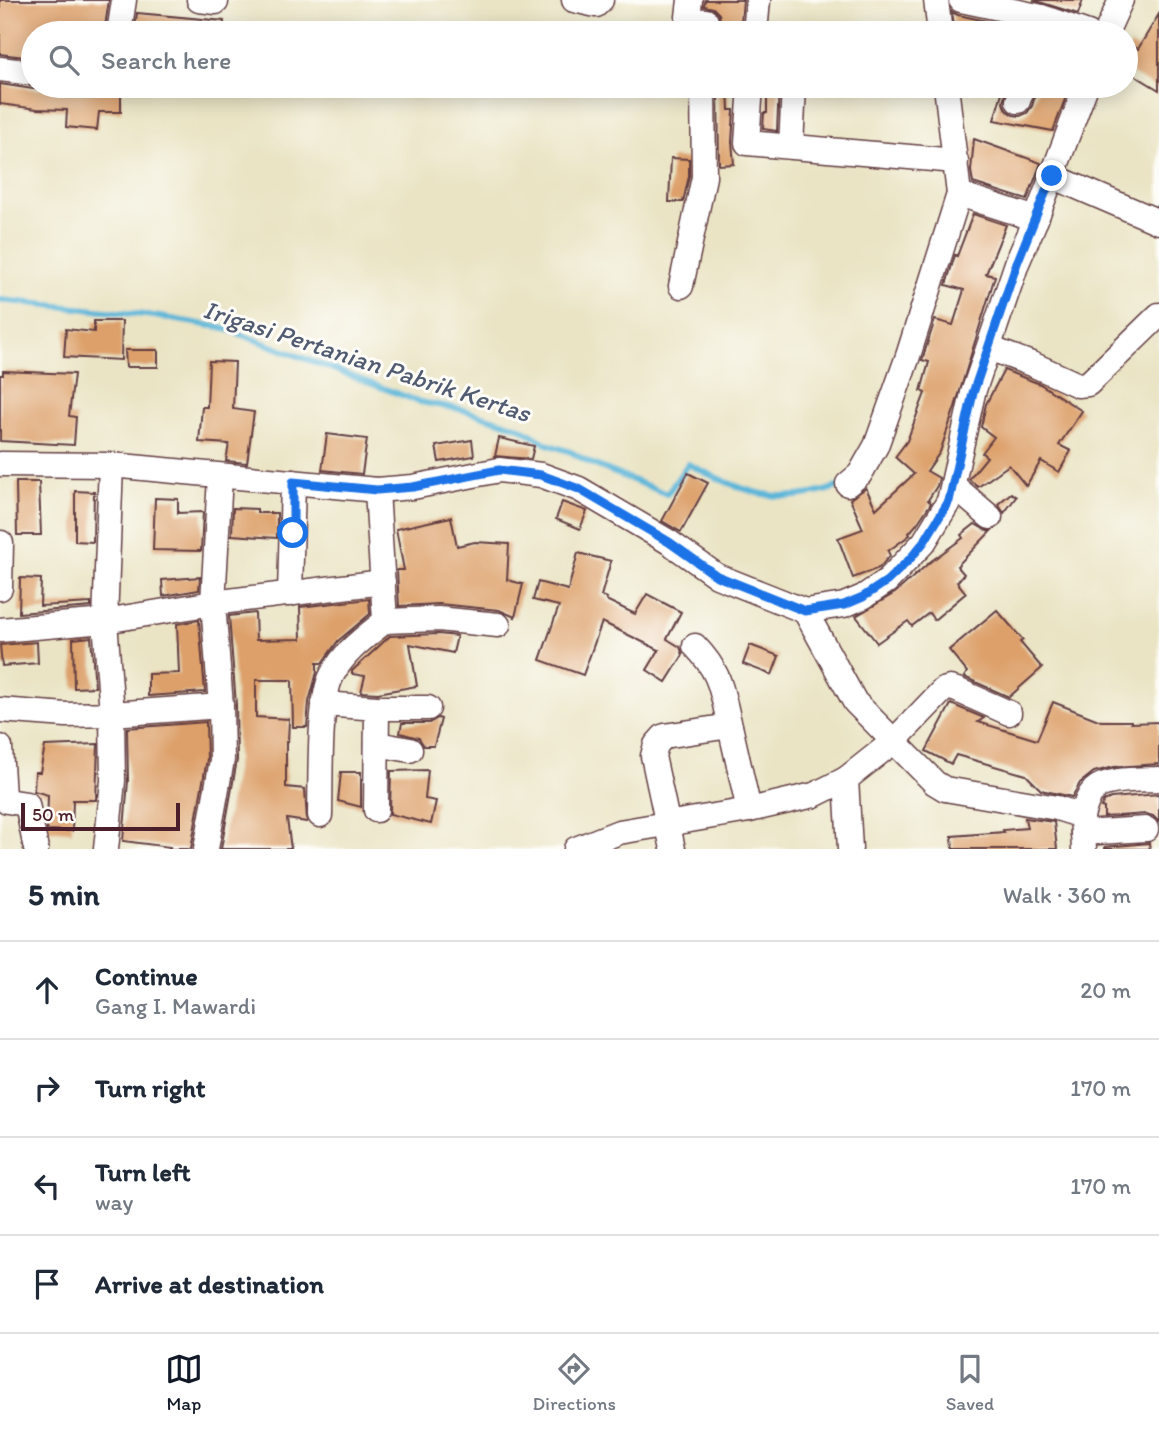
<!DOCTYPE html>
<html lang="en">
<head>
<meta charset="utf-8">
<style>
  body { margin:0; font-family:Itim,sans-serif; background:#f2f2f3; color:#1f2937 }
  .scale { position:absolute; left:21px; bottom:18px; width:159px; box-sizing:border-box; padding-left:7px; border:4px solid #4a1f2b; border-top:0; font-size:19px; line-height:24px; white-space:nowrap; color:#4a1f2b; -webkit-text-stroke:5px #fdfcf7; paint-order:stroke }
  .stop { position:absolute; width:21px; height:21px; margin:-16px; border:5px solid #1a73e8; border-radius:50%; background:#fff }
  .stop.end { background:#1a73e8; border-color:#fff; box-shadow:0 2px 7px #0008 }
  .list { margin:0; padding:0; list-style:none }
  h2 { display:flex; justify-content:space-between; align-items:center; height:91px; margin:0; padding:0 28px; font-size:30px }
  h2 small { font-size:23px; font-weight:400; color:#747a83 }
  .list li { display:grid; grid-template-columns:46px 1fr auto; gap:21px; align-items:center; box-sizing:border-box; height:98px; padding:0 28px; border-top:2px solid #e0e1e3 }
  .list b { display:block; font-size:26px; white-space:nowrap }
  .list p { margin:0; font-size:23px; white-space:nowrap; color:#747a83 }
  .list em { font-size:23px; font-style:normal; color:#747a83 }
  .icon { flex:none; width:38px; height:38px; fill:none; stroke:currentColor; stroke-width:2; stroke-linecap:round; stroke-linejoin:round }
  .map { position:relative; flex:none; width:1159px; height:849px; overflow:hidden }
  .search { position:absolute; background:#fff; box-shadow:0 4px 18px #0003; left:21px; right:21px; top:21px; height:77px; display:flex; align-items:center; gap:18px; box-sizing:border-box; padding:0 24px; border-radius:38px; color:#747a83; font-size:26px }
  .sheet { height:483px; background:#fff }
  nav { display:flex; justify-content:space-around; align-items:center; box-sizing:border-box; height:98px; border-top:2px solid #e0e1e3; background:#fff; font-size:19px; color:#747a83 }
  nav a { display:grid; justify-items:center; gap:4px }
  nav .on { color:#111827 }
  .map>svg:first-child { display:block }
  .lines { fill:none; stroke-linecap:round; stroke-linejoin:round }
  .stream { stroke:#5bb6d9; stroke-width:6 }
  .building { fill:#dda06b }
  .minor-casing { stroke:#623d42; stroke-width:27 }
  .minor { stroke:#fff; stroke-width:24 }
  .route { stroke:#1a73e8; stroke-width:9 }
  .labels { text-anchor:middle; dominant-baseline:central; stroke-width:6; stroke-linejoin:round; paint-order:stroke }
  .water-label { font-size:26px; font-style:italic; fill:#515b71; stroke:#fdfcf7 }
</style>
</head>
<body>
<div class="map">
<svg width="1159" height="849" viewBox="0 0 1159 849">
  <rect width="100%" height="100%" fill="#fdfcf7"/>
  <filter id="ink" filterUnits="userSpaceOnUse"><feTurbulence type="fractalNoise" baseFrequency=".0143" numOctaves="2"/><feDisplacementMap in="SourceGraphic" scale="14" xChannelSelector="R" yChannelSelector="G"/><feConvolveMatrix kernelMatrix="1 2 1 2 8 2 1 2 1" color-interpolation-filters="sRGB"/></filter>
  <filter id="wash" filterUnits="userSpaceOnUse"><feTurbulence type="fractalNoise" baseFrequency=".00686" numOctaves="4" result="noise"/><feDisplacementMap in="SourceGraphic" scale="28" xChannelSelector="R" yChannelSelector="G"/><feGaussianBlur stdDeviation="1.57" result="paint"/><feColorMatrix in="noise" values="0 0 0 0 0 0 0 0 0 0 0 0 0 0 0 0 0 1.4 0 .05"/><feComposite in="paint" operator="in"/></filter>
  <g filter="url(#wash)">
    <rect width="100%" height="100%" fill="#eae4c4"/>
    <g class="lines">
      <path class="stream" d="M0 300 154 316 224 328 420 402 460 409 519 427 547 444 571 452 590 463 667 494 688 464C745 492 780 509 843 485"/>
    </g>
    <g id="blocks">
      <g class="building">
        <path d="M0 0H109L104 33H33V58L0 54Z"/>
        <path d="M705 0H743L740 33H722L719 14 713 8 704 6Z"/>
        <path d="M1033 0H1083L1078 14Z"/>
        <path d="M952 12 958 15 1043 33H955Z"/>
        <path d="M137 13 224 21 223 33H134Z"/>
        <path d="M1159 14V90L1126 70V54L1131 45 1138 49Z"/>
        <path d="M0 84 33 89H67V91H121V112H99L97 130 66 127 67 110 37 109 0 104Z"/>
        <path d="M718 86H728L729 110H734L732 142 734 164 719 165Z"/>
        <path d="M767 86H779L777 131 763 129 764 113H767Z"/>
        <path d="M1004 86H1007L1003 103 1006 110 1013 115 1020 116 1027 113 1032 106 1038 86H1070L1053 131 994 120Z"/>
        <path d="M974 139 1041 163 1027 200 973 183 971 171Z"/>
        <path d="M671 158 689 159V176L683 202H669Z"/>
        <path d="M973 214 1006 225 986 274 995 276 955 407 940 452 927 471 939 478 937 486 928 500 931 503 917 524 909 533 910 535 888 551 890 556 879 568 853 578 838 538 863 529 850 499 866 488 876 509 914 474 895 457 907 441 925 393 921 391 929 362 922 360 935 320 953 325 964 290 946 285 955 255 957 256Z"/>
        <path d="M94 321H122L121 360 64 357 66 329 94 332Z"/>
        <path d="M125 350H158V367H126Z"/>
        <path d="M209 361 235 362 233 409 254 412 247 463 226 461 229 444 199 442 202 407H207Z"/>
        <path d="M1004 370 1040 384 1082 411 1059 445 1071 451 1059 472 1041 461 1026 486 1009 465 978 487 969 479 987 457 982 453 994 437 981 427 986 404Z"/>
        <path d="M3 371 74 374 69 416 76 417 74 445 0 441V375H3Z"/>
        <path d="M327 434 367 439 362 474 322 470Z"/>
        <path d="M499 438 534 446 531 459 495 456Z"/>
        <path d="M472 440 474 456 439 462 436 446Z"/>
        <path d="M688 473 708 483 681 532 662 521Z"/>
        <path d="M16 482H39L41 535H17Z"/>
        <path d="M75 491 94 492 93 542 75 541Z"/>
        <path d="M1011 493 1016 497 1004 513 998 504Z"/>
        <path d="M155 498 178 499V513L203 512 201 551 153 550Z"/>
        <path d="M562 502 587 511 580 529 556 519Z"/>
        <path d="M233 508 257 509V513H277V538L232 535Z"/>
        <path d="M451 517 457 546 475 542 509 544 507 580 523 584 515 617 499 610 439 604 399 606 397 570H404L396 529Z"/>
        <path d="M975 524 987 531H991L957 566 964 574 957 582 966 593 934 620 929 613 912 626 908 621 877 643 856 616 895 593 930 562 963 538 961 535Z"/>
        <path d="M578 553 611 561 601 596 607 598 606 600 635 614 647 594 681 612 667 639 680 647 683 655 666 682 647 670 659 650 602 622 583 675 540 660 559 606 533 600 538 582 568 590Z"/>
        <path d="M200 577 199 590 163 596 162 580Z"/>
        <path d="M20 578 41 579 40 606 91 603V607L19 613Z"/>
        <path d="M369 599 370 614 338 641 322 663H317V672L309 702 307 727H293L292 680H256V717L289 719 288 742H286V787L305 789 307 822 287 819 291 849H221L237 760 236 705 229 616 255 613 256 640 301 639 300 607Z"/>
        <path d="M997 610 1023 640 1020 642 1042 668 1009 697 964 677 967 672 949 650Z"/>
        <path d="M199 620 205 692 148 696V674L179 673 177 624Z"/>
        <path d="M438 634 457 636 453 653 410 644 417 686 378 693 361 692 365 676 352 674V671L390 636Z"/>
        <path d="M91 637 95 687 74 688 73 639Z"/>
        <path d="M37 642 38 663 2 666 0 645Z"/>
        <path d="M750 645 779 656 772 675 743 664Z"/>
        <path d="M1053 702 1101 721H1131V723L1159 722V764L1114 767 1094 772 1080 783 1072 797 1041 790 1026 775 956 755 951 764 926 751 951 704 984 718 978 722 1037 740Z"/>
        <path d="M438 718 441 719 434 746H424L419 738 400 733 402 723H429Z"/>
        <path d="M206 722 207 759 191 849H169L170 847 123 841 128 781 127 728Z"/>
        <path d="M98 744 96 800H73L72 831 47 830 48 795 34 791 35 772H40L45 746Z"/>
        <path d="M428 770 425 799 436 801 431 824 390 814 391 771Z"/>
        <path d="M341 772H361V807L338 801Z"/>
        <path d="M1159 794V822L1153 816 1146 814 1104 817V808L1101 807 1104 801 1111 798Z"/>
        <path d="M1025 818 1054 822 1057 849H953L952 836 1004 832 1003 830 1027 828Z"/>
        <path d="M1149 843 1150 849H1105V847Z"/>
      </g>
    </g>
  </g>
  <g filter="url(#ink)">
    <use href="#blocks" fill-opacity="0" stroke="#623d42" stroke-width="2"/>
    <g class="lines">
      <g class="minor-casing">
        <g id="minor">
          <path d="M199 0 216 2"/>
          <path d="M574 0 596 5 601 0"/>
          <path d="M690 0 688 17 692 20 706 21 707 33"/>
          <path d="M936 0 940 33"/>
          <path d="M961 0 1042 17 1088 33"/>
          <path d="M119 33 124 0"/>
          <path d="M755 33 758 0"/>
          <path d="M1106 33 1121 0"/>
          <path d="M0 69 33 73"/>
          <path d="M751 86 747 143 956 161"/>
          <path d="M1018 101 1023 86"/>
          <path d="M791 146 794 86"/>
          <path d="M1052 176 1159 222"/>
          <path d="M959 194 1036 219"/>
          <path d="M681 286 704 177 703 86"/>
          <path d="M989 348 1034 365 1078 385 1088 384 1159 315"/>
          <path d="M0 464 111 465 377 490 413 487 499 470 541 475 579 489 669 542 717 576 805 611 855 702 935 783 945 789 1057 808 1082 816 1084 849"/>
          <path d="M220 476 213 603 221 706"/>
          <path d="M848 484 860 474 876 446 908 356 959 194 946 86"/>
          <path d="M954 486 990 517"/>
          <path d="M0 588 1 543"/>
          <path d="M290 594 293 482"/>
          <path d="M805 611 844 605 863 597 887 581 924 542 949 501 973 393 1017 263 1036 219 1086 86"/>
          <path d="M385 621 438 619 498 625"/>
          <path d="M0 630 105 621 213 603 383 582"/>
          <path d="M695 646C722 674 721 690 730 726"/>
          <path d="M324 704 377 708H428"/>
          <path d="M0 710 66 715 112 714 105 621 111 465"/>
          <path d="M377 744 410 750"/>
          <path d="M0 747 3 797 7 801 27 804 36 849"/>
          <path d="M376 810 377 708"/>
          <path d="M320 815C321 783 318 701 332 675 344 652 365 637 385 621L377 490"/>
          <path d="M1082 816C1085 807 1087 797 1094 790 1106 778 1142 780 1159 779"/>
          <path d="M1083 833 1146 829"/>
          <path d="M106 849 113 781 112 714 221 706 222 760 206 849"/>
          <path d="M576 849 619 832 749 810 814 795 846 779"/>
          <path d="M673 849 653 756 656 745 664 736 730 726 749 810"/>
          <path d="M850 849 846 779 894 741 943 690 950 688 957 690 1009 713"/>
        </g>
      </g>
      <use href="#minor" class="minor"/>
    </g>
  </g>
  <g class="lines" filter="url(#ink)">
    <path class="route" d="M293 533V482L377 490 413 487 499 470 541 475 579 489 669 542 717 576 805 611 844 605 863 597 887 581 910 559 924 542 949 501 973 393 1017 263 1052 176"/>
  </g>
  <g class="labels">
    <g class="water-label">
      <text transform="translate(367 361) rotate(18)">Irigasi Pertanian Pabrik Kertas</text>
    </g>
  </g>
</svg>
<div class="scale">50 m</div>
<div class="stop" style="left:293px;top:533px"></div>
<div class="stop end" style="left:1052px;top:176px"></div>
<div class="search"><svg class="icon" aria-label="search" viewBox="0 0 24 24"><circle cx="10" cy="10" r="6"/><path d="M15 15l6 6"/></svg>Search here</div>
</div>
<section class="sheet">
<h2>5 min<small>Walk · 360 m</small></h2>
<ul class="list">
<li><svg class="icon" aria-label="ahead" viewBox="0 0 24 24"><path d="M12 20V5M6 11l6-6 6 6"/></svg><div><b>Continue</b><p>Gang I. Mawardi</p></div><em>20 m</em></li>
<li><svg class="icon" aria-label="right" viewBox="0 0 24 24"><path d="M7 20v-9h11M14 6l5 5-5 5"/></svg><div><b>Turn right</b></div><em>170 m</em></li>
<li><svg class="icon" aria-label="left" viewBox="0 0 24 24"><path d="M17 20v-9H6M10 6l-5 5 5 5"/></svg><div><b>Turn left</b><p>way</p></div><em>170 m</em></li>
<li><svg class="icon" aria-label="arrive" viewBox="0 0 24 24"><path d="M6 21V4h12l-3 4 3 4H6"/></svg><div><b>Arrive at destination</b></div></li>
</ul>
</section>
<nav>
<a class="on"><svg class="icon" aria-label="map" viewBox="0 0 24 24"><path d="M3 6l6-2 6 2 6-2v14l-6 2-6-2-6 2zM9 4v14M15 6v14"/></svg>Map</a>
<a><svg class="icon" aria-label="directions" viewBox="0 0 24 24"><path d="M12 3l9 9-9 9-9-9zM9 14v-3h6M13 9l2 2-2 2"/></svg>Directions</a>
<a><svg class="icon" aria-label="saved" viewBox="0 0 24 24"><path d="M7 4h10v16l-5-4-5 4z"/></svg>Saved</a>
</nav>
</body>
</html>
